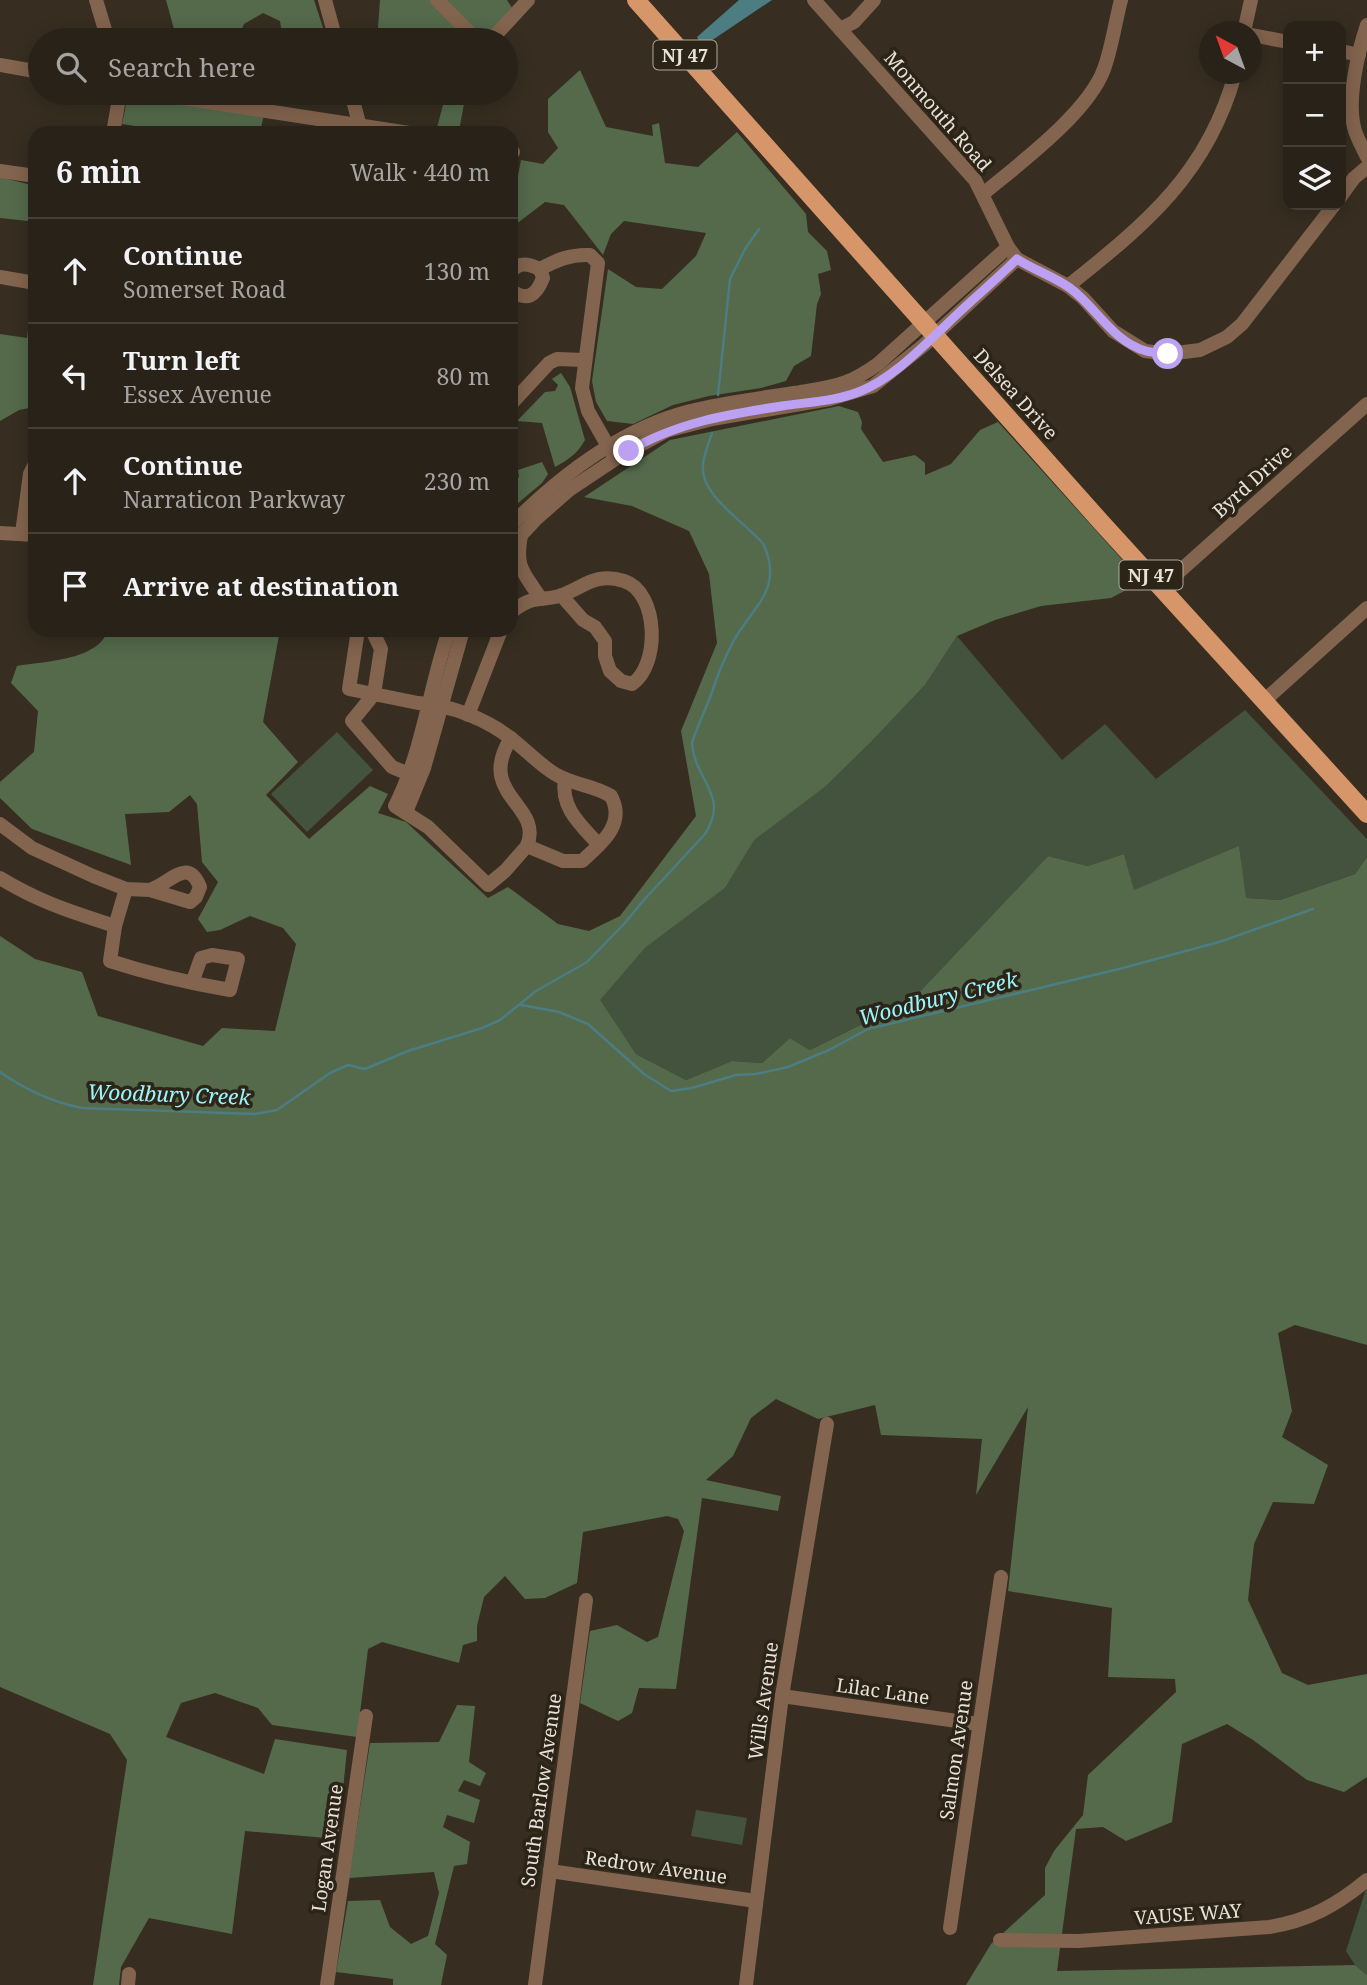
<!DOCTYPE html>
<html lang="en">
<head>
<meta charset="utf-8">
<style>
  body { margin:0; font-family:"Noto Serif",serif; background:#352f26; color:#f1f3f6 }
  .controls { position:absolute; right:21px; top:21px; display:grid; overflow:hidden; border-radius:14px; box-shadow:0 4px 18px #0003 }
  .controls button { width:63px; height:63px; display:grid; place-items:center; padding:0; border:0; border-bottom:2px solid #453f38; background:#292219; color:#f1f3f6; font:35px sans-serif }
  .compass { position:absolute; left:1199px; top:21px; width:63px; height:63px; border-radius:50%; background:#292219; box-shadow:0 4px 18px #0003; rotate:319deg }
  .stop { position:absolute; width:21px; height:21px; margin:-16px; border:5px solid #bca0f2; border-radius:50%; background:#fff }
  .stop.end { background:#bca0f2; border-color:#fff; box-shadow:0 2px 7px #0008 }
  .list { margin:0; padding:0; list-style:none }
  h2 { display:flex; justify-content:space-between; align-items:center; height:91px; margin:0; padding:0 28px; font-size:30px }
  h2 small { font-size:23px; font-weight:400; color:#a5a4a2 }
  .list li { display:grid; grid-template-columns:46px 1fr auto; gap:21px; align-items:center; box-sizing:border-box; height:105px; padding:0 28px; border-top:2px solid #453f38 }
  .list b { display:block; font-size:26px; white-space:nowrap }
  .list p { margin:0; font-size:23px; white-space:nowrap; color:#a5a4a2 }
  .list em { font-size:23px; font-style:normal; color:#a5a4a2 }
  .icon { flex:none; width:38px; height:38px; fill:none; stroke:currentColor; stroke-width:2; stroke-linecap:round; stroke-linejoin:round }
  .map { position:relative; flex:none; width:1367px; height:1985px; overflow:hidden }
  .search { position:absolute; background:#292219; box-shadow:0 4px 18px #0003; left:28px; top:28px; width:490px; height:77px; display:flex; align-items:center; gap:18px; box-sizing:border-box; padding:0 24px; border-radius:38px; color:#a5a4a2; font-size:26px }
  .panel { position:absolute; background:#292219; box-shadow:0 4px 18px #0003; left:28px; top:126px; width:490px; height:511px; border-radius:21px }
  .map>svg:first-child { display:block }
  .green { fill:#44533e }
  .forest { fill:#546a4b }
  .water { fill:#4b7d82 }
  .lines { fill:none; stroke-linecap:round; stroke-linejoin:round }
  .stream { stroke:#4b7d82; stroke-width:2.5 }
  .minor { stroke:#83644e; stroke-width:14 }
  .major { stroke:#d69669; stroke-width:18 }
  .route { stroke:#bca0f2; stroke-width:9 }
  .labels { text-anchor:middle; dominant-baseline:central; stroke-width:7; stroke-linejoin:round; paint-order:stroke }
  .shield { fill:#2d2418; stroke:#afa89f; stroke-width:2 }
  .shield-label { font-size:18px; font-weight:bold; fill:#e7e1d9 }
  .street-label { font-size:19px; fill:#e7e1d9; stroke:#2d2418 }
  .water-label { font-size:21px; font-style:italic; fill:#9bf3fb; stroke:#2d2418 }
</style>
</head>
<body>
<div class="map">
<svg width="1367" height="1985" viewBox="0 0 1367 1985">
  <rect width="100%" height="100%" fill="#372e21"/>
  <g class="green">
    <path d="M957 636 1062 760 1105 724 1156 779 1245 710 1367 839V857L1355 874 1280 900 1245 898 1239 847 1134 891 1124 854 1088 866 1048 856 913 999 810 1050 790 1038 762 1063 732 1061 686 1080 636 1054 599 1000 645 948 725 888 753 840 825 787 871 742 925 685Z"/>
    <path d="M337 732 373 770 307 832 271 794Z"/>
    <path d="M696 1810 747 1818 742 1845 691 1836Z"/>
    <path d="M1367 1886V1975L1355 1965 1346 1951Z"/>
  </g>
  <g class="forest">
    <path d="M166 0H314L327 40H283L280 21 263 13 244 24 237 40H177Z"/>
    <path d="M380 0H432L471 40H426C417 37 357 40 342 40L341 37 378 28Z"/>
    <path d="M445 0H507L514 11 492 35 479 34Z"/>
    <path d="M580 70 606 127 653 136 652 125 659 123 665 163 698 167 737 132 806 214 808 232 827 251 831 270 818 274 821 294 817 304 811 356 794 366 786 381 761 388 709 396 673 405 633 424 607 421 596 402 592 381 608 269 636 287 662 289 696 256 706 233 624 221 611 234 603 255 564 205 545 202 511 228V202H513L521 160 543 164 558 148 548 132V99Z"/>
    <path d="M446 93H466L459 131 437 128Z"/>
    <path d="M128 95 264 114 260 133H179L122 124Z"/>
    <path d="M0 177 35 186 28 221 0 218Z"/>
    <path d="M33 288 35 289V407L19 410 0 421V334L27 338Z"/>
    <path d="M561 373 570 387 585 440C578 453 568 460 555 467L542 423 517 421 545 392 555 391 558 385 552 379Z"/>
    <path d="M839 406 858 412 862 422 861 429 883 462 915 455 925 463V475L951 464 980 430 998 422 1127 565 1125 570 1133 581 1130 588 1111 598 1041 606 995 620 957 636 925 685 871 742 825 787 754 840 725 888 645 948 600 1000 636 1054 686 1080 732 1061 762 1063 790 1038 810 1050 913 999 1048 856 1088 866 1124 854 1134 890 1239 846 1246 898 1280 900 1355 874 1367 857V1345L1295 1325 1278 1333 1292 1411 1282 1437 1328 1465 1314 1504 1273 1502 1254 1544 1248 1600 1282 1673 1308 1685 1367 1674V1777L1344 1792 1307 1780 1253 1740 1227 1724 1182 1744 1172 1822 1126 1841 1103 1827 1076 1829 1057 1971 1355 1965 1367 1975V1985H966L991 1944 1045 1895V1868L1054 1851 1083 1815 1088 1775 1176 1692 1175 1679 1108 1677 1112 1608 1008 1591 1028 1407 976 1495 982 1439 881 1435 875 1405 818 1419 776 1399 751 1418 733 1456 706 1480 781 1496 778 1511 702 1498 676 1689 639 1688 632 1713 618 1721 580 1703 590 1631 617 1625 647 1642 658 1637 684 1531 678 1519 667 1516 583 1532 577 1583 545 1598 525 1599 505 1576 484 1597 477 1626V1641L463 1645 459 1663 382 1642 368 1649 357 1737 272 1725 258 1708 215 1693 181 1703 166 1737 264 1774 275 1739 347 1750 338 1839 245 1831 232 1934 149 1918 121 1967 119 1985H93L127 1760 110 1734 0 1687V936L35 959 82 972 98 1016 203 1046 222 1028 275 1031 296 944 283 928 250 916 220 930 207 932 198 919 218 882 202 862 197 804 190 795 169 812 125 814 131 865 32 829 0 798V782L34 752 38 711 11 683 17 666C44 661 98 661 108 630H280L263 722 298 762 266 795 309 839 370 786 388 794 378 813 406 822 488 898 508 887 558 924 589 931 620 916 696 816 681 731 717 643 709 574 689 531 632 506 584 497 670 440Z"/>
    <path d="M542 462 548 474 542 483 511 509V483L519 477 518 470Z"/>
    <path d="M457 1705 475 1706 469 1762 486 1773 480 1786 464 1780 458 1791 480 1800 474 1823 447 1815 443 1827 470 1842 467 1864 454 1866 435 1944 447 1955 441 1985H393V1979L336 1972 348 1901 380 1900 390 1927 411 1944 428 1936 439 1893 434 1872 349 1878 370 1743 439 1742Z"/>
  </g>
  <path class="water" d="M739 0H772L702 47 697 37Z"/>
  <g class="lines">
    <g class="stream">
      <path d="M718 395 730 279 745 249 759 229"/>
      <path d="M521 1005 559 1012 588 1024 644 1074 671 1091 692 1088 736 1075 756 1074 788 1067 829 1050 868 1029 1119 969 1219 942 1313 909"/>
      <path d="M0 1072C26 1090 51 1102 82 1108L255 1114 277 1110 330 1073 348 1065 365 1069 408 1051 482 1028 500 1020 536 991 587 962 624 924 643 901 705 834C730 795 695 781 692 744 692 738 708 704 711 695 717 676 725 657 734 640 754 605 783 590 764 545 747 523 699 496 703 464 704 454 709 443 712 433"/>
    </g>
    <g class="minor">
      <path d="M96 0 108 40"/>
      <path d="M325 0 336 40"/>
      <path d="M437 0 477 40"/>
      <path d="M814 0 975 180 1008 247 1017 259 1068 286 1083 298 1113 331 1145 351 1168 354 1200 350 1227 337 1242 324 1334 205"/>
      <path d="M1367 25C1358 52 1347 99 1354 127 1356 137 1363 148 1367 157"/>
      <path d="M840 29 854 22 874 0"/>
      <path d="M1244 32 1251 0"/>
      <path d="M1252 35 1288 42"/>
      <path d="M491 40 528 0"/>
      <path d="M1341 51 1359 55"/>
      <path d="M0 65 40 72"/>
      <path d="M149 93 409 133"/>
      <path d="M351 93 359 123"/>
      <path d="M113 133 120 93"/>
      <path d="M511 151 513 152"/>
      <path d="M0 171 35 176"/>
      <path d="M983 194C1019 164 1088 113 1104 69 1112 47 1115 23 1121 0"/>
      <path d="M1341 196 1354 178 1367 167"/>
      <path d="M540 269C557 260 570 254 590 255L598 263 582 388 588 411 613 455"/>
      <path d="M511 272C519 261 529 264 540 269L543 278C536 296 527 302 511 290"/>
      <path d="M0 277 35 283"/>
      <path d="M1068 286C1146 224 1208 173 1235 74"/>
      <path d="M511 404 549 363 557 359 584 360"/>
      <path d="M511 525C562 474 627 424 699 409 730 402 762 398 794 393 811 390 830 388 846 382 858 378 868 371 878 364L1008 247"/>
      <path d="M0 533 35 535"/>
      <path d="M22 533 30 474 35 464"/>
      <path d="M521 535C515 569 523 571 541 599"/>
      <path d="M511 546 536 519 569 490 620 456 666 431 712 419 830 399 873 386 924 345 1017 259"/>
      <path d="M1162 587 1367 404"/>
      <path d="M511 612C517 608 523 603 530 601 540 598 552 599 562 595 584 587 596 572 624 581 659 592 660 666 632 684L621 681 610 671 605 656V641L595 627 583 620 561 595"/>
      <path d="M358 630 349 689 418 703C451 705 487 719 513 740 527 751 540 765 555 774 573 785 594 785 611 796 626 824 602 843 582 861H563L527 846 505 871 488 885 428 827 395 806C423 751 429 688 449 630"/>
      <path d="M372 630 381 649 374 694 352 721 392 767 409 774"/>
      <path d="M1265 700 1367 608"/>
      <path d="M468 715 501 630"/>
      <path d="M511 738C475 796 544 804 527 846"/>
      <path d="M565 779C560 808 581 825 599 845"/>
      <path d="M406 812 424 768 463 630"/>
      <path d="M0 824 32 848 93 876 126 889 150 890 190 902 196 897 200 887C188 856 171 883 150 890"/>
      <path d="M0 878C39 902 72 912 115 926L126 889"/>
      <path d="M115 926 110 961C150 974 189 983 230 990L238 959 212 955 201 958 192 983"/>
      <path d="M782 1696 978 1724"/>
      <path d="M550 1871 756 1901"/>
      <path d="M950 1928 1001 1577"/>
      <path d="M1000 1940 1079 1941 1269 1927C1308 1921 1337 1905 1367 1880"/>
      <path d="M128 1985 129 1974"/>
      <path d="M327 1985 366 1716"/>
      <path d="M535 1985 586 1600"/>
      <path d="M746 1985 782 1696 827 1424"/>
    </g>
    <path class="major" d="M636 0 1101 522 1367 814"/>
  </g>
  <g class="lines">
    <path class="route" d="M629 451C675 423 729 414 782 406 809 402 837 401 861 391 893 378 921 348 946 325 969 302 994 282 1017 259 1034 270 1053 276 1070 288 1096 307 1113 342 1146 351 1153 353 1161 353 1168 354"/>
  </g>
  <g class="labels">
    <g class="shield">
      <rect x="653.5" y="40.5" width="63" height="29" rx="5"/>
      <rect x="1119.5" y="560.5" width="63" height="29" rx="5"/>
    </g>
    <g class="shield-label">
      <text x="685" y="55">NJ 47</text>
      <text x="1151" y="575">NJ 47</text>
    </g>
    <g class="street-label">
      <text transform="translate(938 111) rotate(49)">Monmouth Road</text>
      <text transform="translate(1016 394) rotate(48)">Delsea Drive</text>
      <text transform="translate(1252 481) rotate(-42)">Byrd Drive</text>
      <text transform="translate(883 1691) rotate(8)">Lilac Lane</text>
      <text transform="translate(763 1701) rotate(-82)">Wills Avenue</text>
      <text transform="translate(956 1750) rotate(-82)">Salmon Avenue</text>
      <text transform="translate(541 1790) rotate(-82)">South Barlow Avenue</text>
      <text transform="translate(327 1848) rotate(-82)">Logan Avenue</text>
      <text transform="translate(656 1867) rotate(8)">Redrow Avenue</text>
      <text transform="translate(1188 1914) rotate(-4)">VAUSE WAY</text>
    </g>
    <g class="water-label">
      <text transform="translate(938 998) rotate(-14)">Woodbury Creek</text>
      <text transform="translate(169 1094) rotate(2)">Woodbury Creek</text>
    </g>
  </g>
</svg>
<div class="controls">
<button>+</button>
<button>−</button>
<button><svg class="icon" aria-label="layers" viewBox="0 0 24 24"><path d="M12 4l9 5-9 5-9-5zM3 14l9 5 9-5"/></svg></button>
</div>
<svg class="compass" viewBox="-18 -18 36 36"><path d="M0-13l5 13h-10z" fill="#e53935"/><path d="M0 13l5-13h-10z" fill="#a5a4a2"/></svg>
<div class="stop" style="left:1168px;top:354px"></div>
<div class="stop end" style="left:629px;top:451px"></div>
<div class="search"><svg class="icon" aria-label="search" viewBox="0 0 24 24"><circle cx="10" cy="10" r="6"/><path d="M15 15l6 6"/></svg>Search here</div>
<section class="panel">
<h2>6 min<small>Walk · 440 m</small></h2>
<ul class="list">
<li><svg class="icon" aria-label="ahead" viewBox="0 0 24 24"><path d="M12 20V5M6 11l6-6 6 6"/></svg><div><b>Continue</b><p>Somerset Road</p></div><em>130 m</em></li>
<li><svg class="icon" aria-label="left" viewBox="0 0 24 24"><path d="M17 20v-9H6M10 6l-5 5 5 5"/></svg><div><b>Turn left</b><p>Essex Avenue</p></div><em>80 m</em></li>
<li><svg class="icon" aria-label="ahead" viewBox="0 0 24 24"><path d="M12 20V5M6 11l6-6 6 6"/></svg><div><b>Continue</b><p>Narraticon Parkway</p></div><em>230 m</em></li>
<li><svg class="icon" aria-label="arrive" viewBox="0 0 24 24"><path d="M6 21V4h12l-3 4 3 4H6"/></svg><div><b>Arrive at destination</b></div></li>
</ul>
</section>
</div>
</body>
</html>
